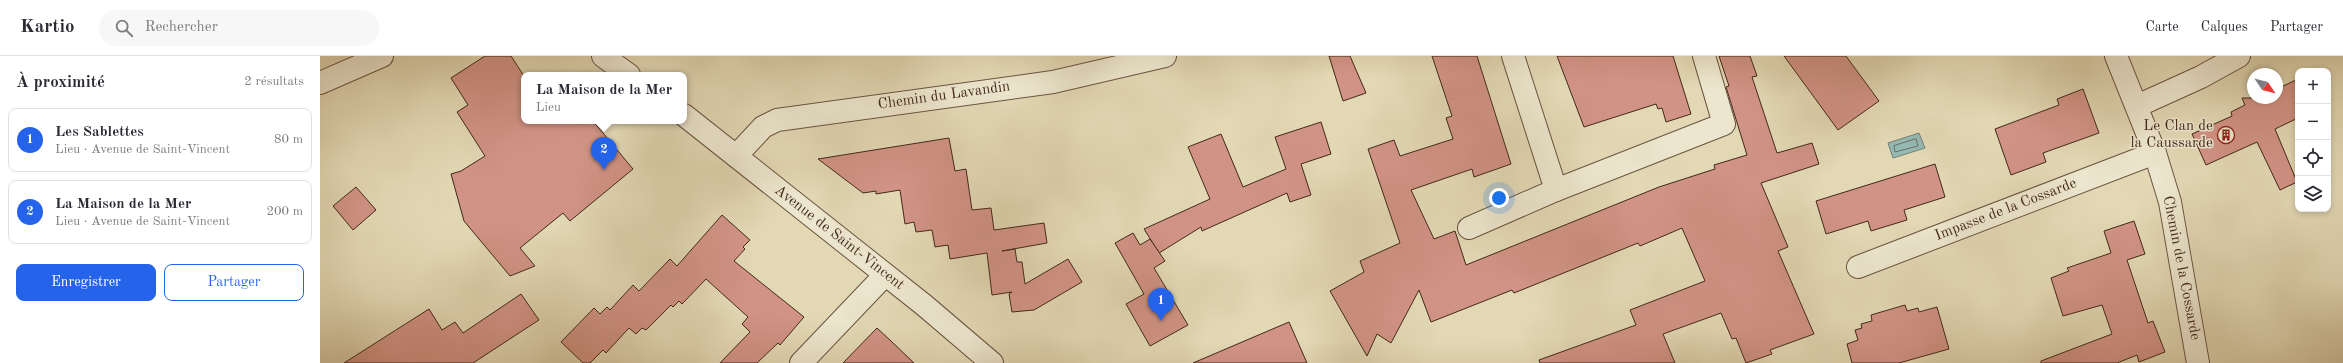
<!DOCTYPE html>
<html lang="fr">
<head>
<meta charset="utf-8">
<style>
  body { margin:0; font-family:"Old Standard TT",serif; background:#f7f7f7; color:#2b2b33 }
  .controls { position:absolute; right:12px; top:12px; display:grid; overflow:hidden; border-radius:8px; box-shadow:0 2px 6px #0003 }
  .controls button { width:36px; height:36px; display:grid; place-items:center; padding:0; border:0; border-bottom:1px solid #e1e1e2; background:#fff; color:#2b2b33; font:20px sans-serif }
  .compass { position:absolute; left:1927px; top:12px; width:36px; height:36px; border-radius:50%; background:#fff; box-shadow:0 2px 6px #0003; rotate:125deg }
  .you { position:absolute; left:1179px; top:142px; width:14px; height:14px; margin:-10px; border:3px solid #fff; border-radius:50%; background:#1a73e8; box-shadow:0 0 0 6px #1a73e833 }
  .badge { display:grid; place-items:center; width:26px; height:26px; border-radius:50%; background:#2563eb; color:#fff; font-size:13px; font-weight:700 }
  .pin { position:absolute; translate:-50% -33px; filter:drop-shadow(0 1px 2px #0008) }
  .pin::after { content:''; position:absolute; top:21px; width:14px; height:12px; background:inherit; clip-path:polygon(0 0,100% 0,50% 100%) }
  .popup { position:absolute; left:201px; top:16px; width:166px; height:52px; box-sizing:border-box; display:grid; place-content:center; border-radius:8px; background:#fff; filter:drop-shadow(0 1px 3px #0005); font-size:13px; white-space:nowrap; color:#7c7c81 }
  .popup b { font-size:15px; color:#2b2b33 }
  .popup::after { content:''; position:absolute; left:50%; top:100%; margin-left:-8px; border:8px solid transparent; border-top-color:#fff }
  .list { margin:0; padding:0; list-style:none }
  h2 { display:flex; justify-content:space-between; align-items:center; height:52px; margin:0; padding:0 16px; font-size:17px }
  h2 small { font-size:13px; font-weight:400; color:#7c7c81 }
  .list li { display:grid; grid-template-columns:26px 1fr auto; gap:12px; align-items:center; box-sizing:border-box; height:64px; margin:0 8px 8px; padding:0 8px; border:1px solid #e1e1e2; border-radius:8px }
  .list b { display:block; font-size:15px; white-space:nowrap }
  .list p { margin:0; font-size:13px; white-space:nowrap; color:#7c7c81 }
  .list em { font-size:13px; font-style:normal; color:#7c7c81 }
  .actions { display:flex; gap:8px; padding:12px 16px }
  .actions a { flex:1; padding:9px 0; border:1px solid #2563eb; border-radius:8px; text-align:center; font-size:14px; color:#2563eb }
  .actions .main { background:#2563eb; color:#fff }
  .icon { flex:none; width:22px; height:22px; fill:none; stroke:currentColor; stroke-width:2; stroke-linecap:round; stroke-linejoin:round }
  .map { position:relative; flex:none; width:2023px; height:307px; overflow:hidden }
  header { display:flex; align-items:center; gap:24px; box-sizing:border-box; height:56px; padding:0 20px; background:#fff; border-bottom:1px solid #e1e1e2 }
  header strong { font-size:19px }
  nav { display:flex; gap:22px; margin-inline-start:auto; font-size:14px }
  .search { width:280px; height:36px; background:#f7f7f7; display:flex; align-items:center; gap:10px; box-sizing:border-box; padding:0 14px; border-radius:22px; color:#7c7c81; font-size:15px }
  main { display:flex }
  aside { flex:1; background:#fff }
  .map>svg:first-child { display:block }
  .water { fill:#95b9b3; stroke:#747f76 }
  .lines { fill:none; stroke-linecap:round; stroke-linejoin:round }
  .shore { stroke:#6c7067; stroke-width:1 }
  .building { fill:#d19385; stroke:#43281b }
  .minor-casing { stroke:#6b5441; stroke-width:24 }
  .minor { stroke:#ece6ce; stroke-width:22 }
  .labels { text-anchor:middle; dominant-baseline:central; stroke-width:3; stroke-linejoin:round; paint-order:stroke }
  .street-label { font-size:15px; fill:#43281b; stroke:#ece6ce }
  .poi-label { font-size:15px; fill:#43281b; stroke:#ece6ce; text-anchor:end }
</style>
</head>
<body>
<header>
<strong>Kartio</strong>
<div class="search"><svg class="icon" aria-label="search" viewBox="0 0 24 24"><circle cx="10" cy="10" r="6"/><path d="M15 15l6 6"/></svg>Rechercher</div>
<nav><a>Carte</a><a>Calques</a><a>Partager</a></nav>
</header>
<main>
<aside>
<h2>À proximité<small>2 résultats</small></h2>
<ul class="list">
<li><span class="badge">1</span><div><b>Les Sablettes</b><p>Lieu · Avenue de Saint-Vincent</p></div><em>80 m</em></li>
<li><span class="badge">2</span><div><b>La Maison de la Mer</b><p>Lieu · Avenue de Saint-Vincent</p></div><em>200 m</em></li>
</ul>
<div class="actions"><a class="main">Enregistrer</a><a>Partager</a></div>
</aside>
<div class="map">
<svg width="2023" height="307" viewBox="0 0 2023 307">
  <rect width="100%" height="100%" fill="#e2d8b4"/>
  <filter id="stains"><feTurbulence type="fractalNoise" baseFrequency=".005" numOctaves="4"/><feColorMatrix values="0 0 0 0 .2 0 0 0 0 .09 0 0 0 0 .02 0 0 0 .5 -.17"/></filter>
  <radialGradient id="worn" r=".72"><stop offset=".6" stop-color="#630" stop-opacity="0"/><stop offset="1" stop-color="#630" stop-opacity=".3"/></radialGradient>
  <path class="water" d="M1599 77 1605 92 1573 102 1568 87Z"/>
  <g class="lines">
    <path class="shore" d="M1596 83 1598 90 1575 96 1574 90Z"/>
  </g>
  <g class="building">
    <path d="M165 0H191L204 20V65H273L313 113 250 165 243 157 200 192 215 210 190 220 144 165 131 118 141 115 165 100 137 56 148 49 131 22Z"/>
    <path d="M1009 0H1030L1046 37 1023 45Z"/>
    <path d="M1112 0H1157L1191 108 1154 121 1152 113 1091 134 1114 183 1135 175 1146 209 1339 131 1395 113 1394 109 1427 99 1406 31 1409 30 1399 0H1430L1437 20 1432 21 1457 97 1492 87 1499 108 1441 127 1468 191 1458 195 1494 278 1450 294 1452 298 1426 307 1416 282 1412 283 1401 257 1343 278 1355 307H1220L1219 304 1316 269 1310 254 1385 225 1362 172 1320 190 1318 187 1194 237 1192 234 1111 266 1099 234 1071 287 1057 278 1047 300 1010 235 1044 216 1040 205 1080 187 1048 93 1074 84 1080 100 1133 83 1126 62 1132 60Z"/>
    <path d="M1237 0H1353L1371 58 1346 66 1342 52 1338 53 1336 48 1264 71Z"/>
    <path d="M1464 0H1526L1559 45 1518 74Z"/>
    <path d="M1978 23V62L1955 73 1977 126 1960 134 1937 86 1886 109 1872 78 1912 60 1911 56 1925 49 1922 42H1957V33Z"/>
    <path d="M1763 33 1779 77 1723 97 1726 106 1691 119 1675 73 1739 49 1737 43Z"/>
    <path d="M1001 66 1011 98 981 108 991 139 970 146 967 137 882 175 881 171 839 197 824 173 890 143 868 91 901 78 923 131 966 113 955 81Z"/>
    <path d="M629 82 635 115 646 113 652 154 671 152 674 174 724 167 727 187 682 195 695 193 697 206H702L705 228 748 203 762 226 714 254 692 256 689 238 692 236 672 239 667 197 630 203 628 189 615 191 612 174 596 176 594 166 585 168 580 134 556 138V135L543 137 498 103Z"/>
    <path d="M1615 108 1625 141 1584 154 1587 164 1551 175 1548 165 1506 178 1496 145Z"/>
    <path d="M36 131 56 154 33 174 13 150Z"/>
    <path d="M402 159 430 184 423 191 425 193 414 205 484 261 460 289 458 287 437 307H400L430 276 422 268 428 261 386 223 362 248 359 245 353 251 351 249 326 274 322 272 316 278 309 272 286 297 283 294 270 307H263L241 286 274 252 280 258 287 251 290 254 313 229 319 235 350 203 357 210Z"/>
    <path d="M1814 165 1825 198 1807 204 1828 267 1833 265 1845 296 1819 306 1817 299 1797 307H1721V305L1792 278 1782 249 1743 260 1731 222 1749 215 1747 212 1791 197 1784 175Z"/>
    <path d="M813 177 820 189 830 183 845 205 834 212 868 269 830 290 806 248 824 238 795 187Z"/>
    <path d="M201 238 219 264 153 307H24L109 253 122 274 135 266 143 277Z"/>
    <path d="M1585 249 1587 255 1598 252 1599 256 1617 251 1629 293 1579 307H1532L1527 288 1538 284 1535 274 1542 272 1541 268 1552 265 1551 259Z"/>
    <path d="M969 266 987 307H873Z"/>
    <path d="M557 272 571 285 594 307H523Z"/>
  </g>
  <g class="lines">
    <g class="minor-casing">
      <g id="minor">
        <path d="M283 0 309 19"/>
        <path d="M1193 0 1236 134"/>
        <path d="M1796 0 1835 97 1850 146 1878 307"/>
        <path d="M0 27 62 0"/>
        <path d="M1817 50 1881 21 1919 0"/>
        <path d="M364 59 604 249 672 307"/>
        <path d="M416 100 443 71 457 64 733 26 845 0"/>
        <path d="M1149 172 1236 134 1404 68 1384 0"/>
        <path d="M1538 211 1835 97"/>
        <path d="M481 307 565 219"/>
      </g>
    </g>
    <use href="#minor" class="minor"/>
  </g>
  <defs>
    <g id="building-ring" transform="scale(0.9)"><circle r="9.5" fill="#ece6ce" stroke="#8f2418" stroke-width="1.5"/><path d="M-4-6H4V6H1V3H-1V6H-4ZM-2.5-4.3h1.7v1.8h-1.7ZM.8-4.3h1.7v1.8H.8ZM-2.5-1h1.7V.8h-1.7ZM.8-1h1.7V.8H.8Z" fill="#8f2418"/></g>
  </defs>
  <g fill-rule="evenodd">
    <use href="#building-ring" x="1906" y="79"/>
  </g>
  <g class="labels">
    <g class="street-label">
      <text transform="translate(624 40) rotate(-8)">Chemin du Lavandin</text>
      <text transform="translate(1686 154) rotate(-21)">Impasse de la Cossarde</text>
      <text transform="translate(519 182) rotate(38)">Avenue de Saint-Vincent</text>
      <text transform="translate(1861 212) rotate(79)">Chemin de la Cossarde</text>
    </g>
    <g class="poi-label">
      <text x="1893" y="70">Le Clan de<tspan x="1893" dy="17">la Caussarde</tspan></text>
    </g>
  </g>
  <rect width="100%" height="100%" filter="url(#stains)"/>
  <rect width="100%" height="100%" fill="url(#worn)"/>
</svg>
<div class="controls">
<button>+</button>
<button>−</button>
<button><svg class="icon" aria-label="locate" viewBox="0 0 24 24"><circle cx="12" cy="12" r="6"/><path d="M12 2v4M12 18v4M2 12h4M18 12h4"/></svg></button>
<button><svg class="icon" aria-label="layers" viewBox="0 0 24 24"><path d="M12 4l9 5-9 5-9-5zM3 14l9 5 9-5"/></svg></button>
</div>
<svg class="compass" viewBox="-18 -18 36 36"><path d="M0-13l5 13h-10z" fill="#e53935"/><path d="M0 13l5-13h-10z" fill="#7c7c81"/></svg>
<div class="you"></div>
<div class="pin badge" style="left:841px;top:265px">1</div>
<div class="pin badge" style="left:284px;top:114px">2</div>
<div class="popup"><b>La Maison de la Mer</b>Lieu</div>
</div>
</main>
</body>
</html>
